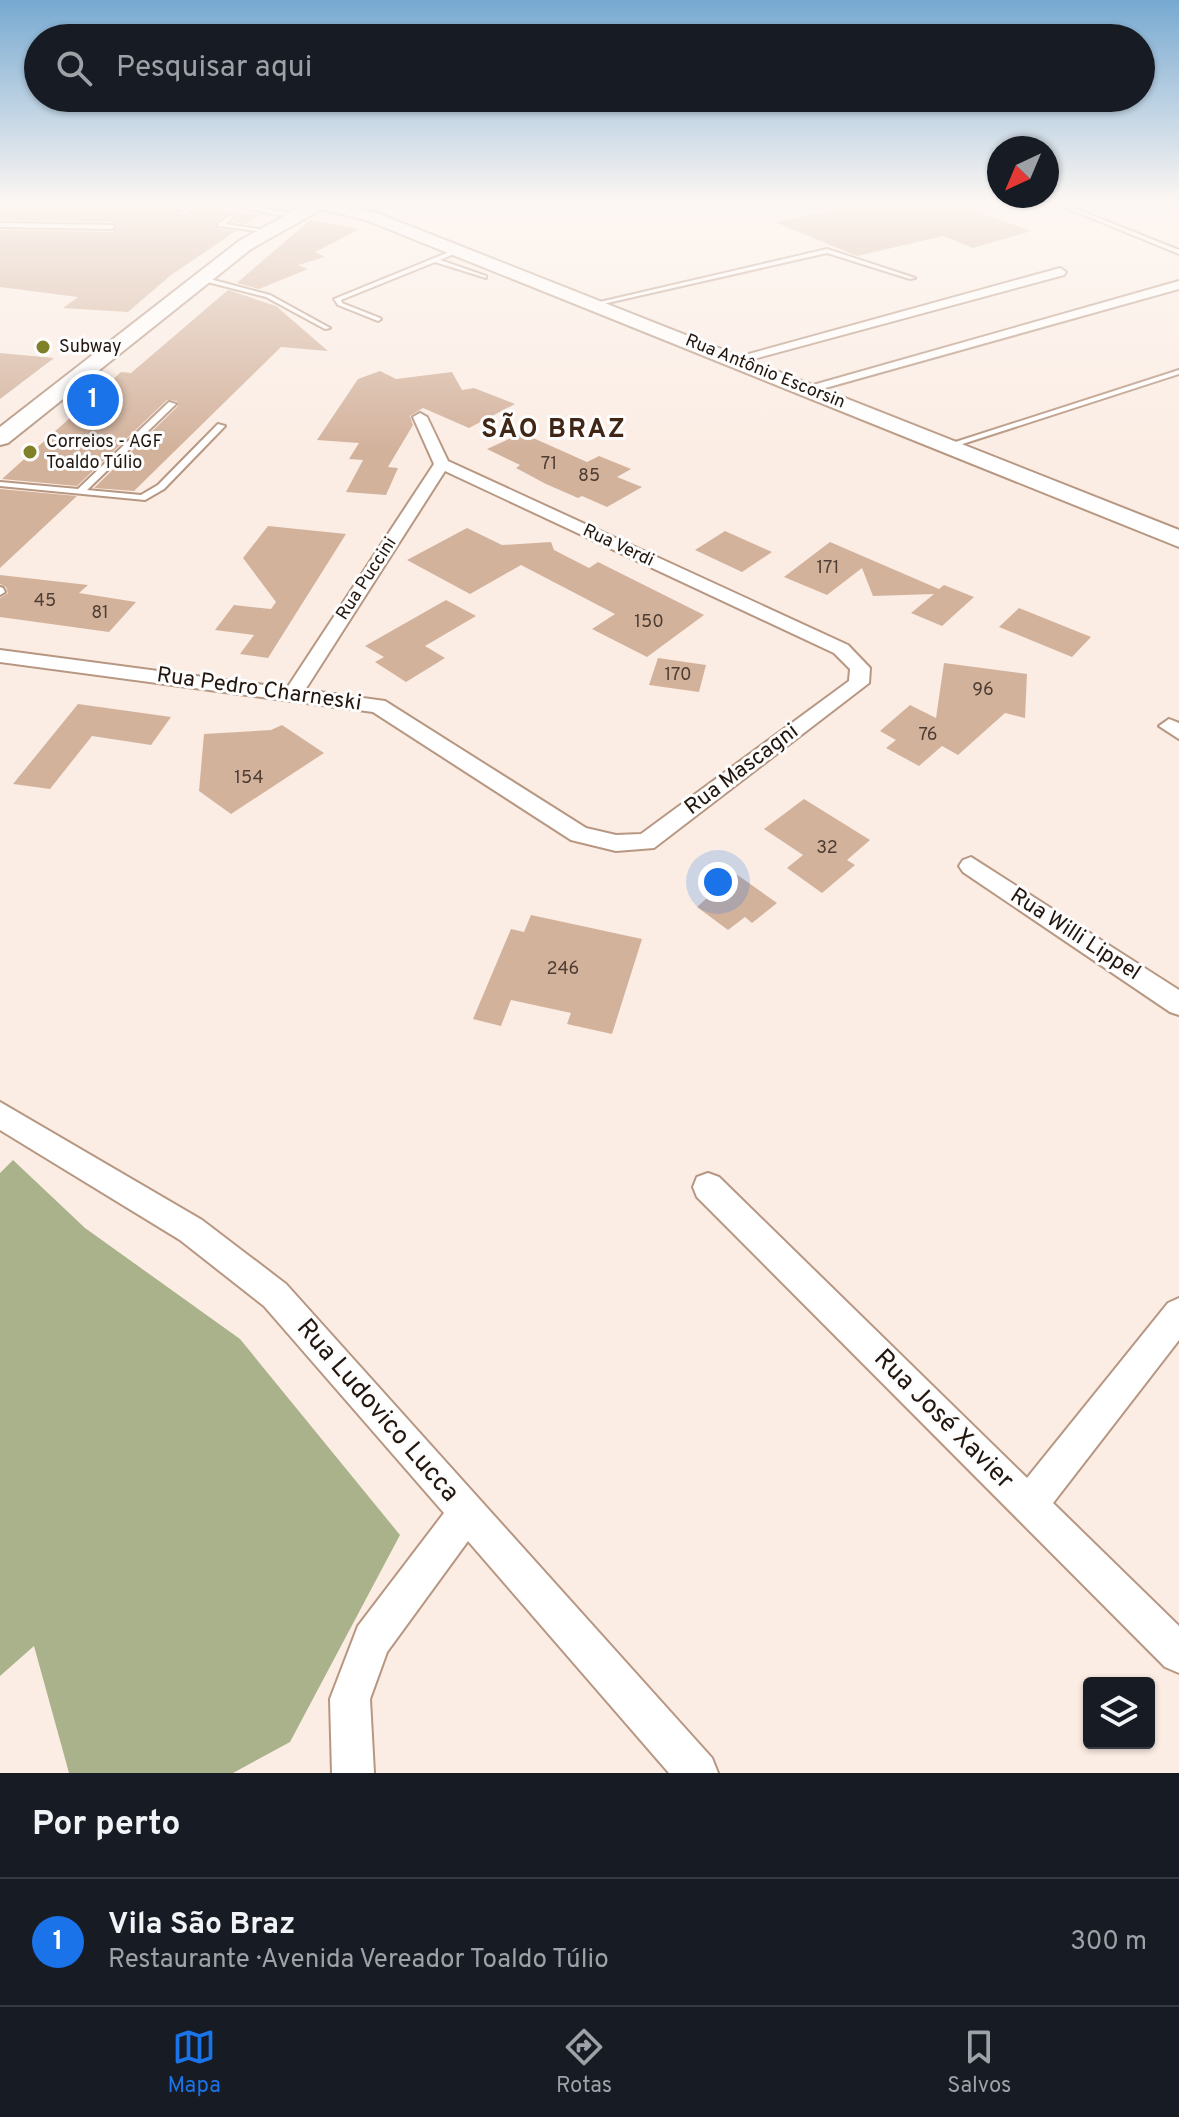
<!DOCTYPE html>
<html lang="pt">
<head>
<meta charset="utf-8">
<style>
  body { margin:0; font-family:Overpass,sans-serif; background:#20242c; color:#f1f3f6 }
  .controls { position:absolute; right:24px; bottom:24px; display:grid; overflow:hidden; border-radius:8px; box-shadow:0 2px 6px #0004 }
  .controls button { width:72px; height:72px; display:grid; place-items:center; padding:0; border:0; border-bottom:2px solid #363941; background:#171b24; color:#f1f3f6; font:40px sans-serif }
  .compass { position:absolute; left:987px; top:136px; width:72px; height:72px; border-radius:50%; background:#171b24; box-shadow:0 2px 6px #0004; rotate:224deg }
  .you { position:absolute; left:718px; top:882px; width:28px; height:28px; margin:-20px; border:6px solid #fff; border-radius:50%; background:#1a73e8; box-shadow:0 0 0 12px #1a73e833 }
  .badge { display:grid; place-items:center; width:52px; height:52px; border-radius:50%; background:#1a73e8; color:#fff; font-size:26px; font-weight:700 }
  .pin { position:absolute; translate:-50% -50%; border:4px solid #fff; box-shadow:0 2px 8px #0006 }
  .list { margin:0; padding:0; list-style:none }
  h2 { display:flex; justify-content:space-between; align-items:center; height:104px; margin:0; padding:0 32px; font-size:34px }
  h2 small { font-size:26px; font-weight:400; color:#9ea1a6 }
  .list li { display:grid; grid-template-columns:52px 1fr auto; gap:24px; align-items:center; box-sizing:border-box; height:128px; padding:0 32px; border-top:2px solid #363941 }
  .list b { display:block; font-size:30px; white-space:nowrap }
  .list p { margin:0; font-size:26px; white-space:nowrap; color:#9ea1a6 }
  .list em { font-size:26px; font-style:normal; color:#9ea1a6 }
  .icon { flex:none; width:44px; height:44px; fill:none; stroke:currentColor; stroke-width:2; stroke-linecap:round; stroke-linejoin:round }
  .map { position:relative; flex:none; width:1179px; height:1773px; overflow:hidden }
  .search { position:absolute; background:#171b24; box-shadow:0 2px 6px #0004; left:24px; right:24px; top:24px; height:88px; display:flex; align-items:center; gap:20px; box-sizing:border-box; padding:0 28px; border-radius:44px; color:#9ea1a6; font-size:30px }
  .sheet { height:232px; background:#171b24 }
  nav { display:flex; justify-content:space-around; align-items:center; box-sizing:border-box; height:112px; border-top:2px solid #363941; background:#171b24; font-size:22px; color:#9ea1a6 }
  nav a { display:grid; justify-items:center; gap:4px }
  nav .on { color:#1a73e8 }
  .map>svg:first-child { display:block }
  .forest { fill:#a9b28a }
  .building { fill:#d3b29c }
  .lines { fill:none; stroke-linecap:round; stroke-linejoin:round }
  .lane-casing { stroke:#b79782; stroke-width:4 }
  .street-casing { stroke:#b79782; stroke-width:4 }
  .secondary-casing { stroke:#b79782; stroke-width:4 }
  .lane { fill:#fff; fill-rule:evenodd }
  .street { fill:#fff; fill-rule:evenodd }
  .secondary { fill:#fff; fill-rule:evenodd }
  .poi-dot { fill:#808028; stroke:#fdfdfd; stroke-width:3 }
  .labels { text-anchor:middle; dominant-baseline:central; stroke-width:6; stroke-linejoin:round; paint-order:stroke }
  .far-poi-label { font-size:18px; fill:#22160e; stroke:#fdfdfd; text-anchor:start }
  .far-street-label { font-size:18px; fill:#22160e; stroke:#fdfdfd }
  .number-label { font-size:18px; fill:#4e3d32 }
  .street-label { font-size:22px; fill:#22160e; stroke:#fdfdfd }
  .far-district-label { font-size:26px; font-weight:bold; letter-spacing:2px; fill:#402614; stroke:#fdfdfd }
  .near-street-label { font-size:26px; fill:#22160e; stroke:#fdfdfd }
</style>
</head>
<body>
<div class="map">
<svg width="1179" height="1773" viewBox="0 0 1179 1773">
  <rect width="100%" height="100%" fill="#fbede4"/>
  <path class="forest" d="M13 1160 85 1228 240 1339 400 1535 290 1742 233 1773H69L34 1646 0 1676V1173Z"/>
  <g class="building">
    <path d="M14 200 91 203 191 200 179 211 181 218 187 217 205 200H229L218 210 261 215 247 224 233 222 236 218 232 212 216 222 218 229 236 231 171 275 128 312 63 308 78 297 0 287V230L112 232 118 228 112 222 0 220V210Z"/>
    <path d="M885 200H946L1031 231 973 248 943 236 857 256 775 222Z"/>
    <path d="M310 220 360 229 315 252 325 257 298 265 308 269 259 289 237 283Z"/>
    <path d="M228 290 276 306 328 351 281 347 134 491 94 488 178 406 177 401 167 400 77 486 2 479 121 372 131 373Z"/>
    <path d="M0 353 54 358 0 399Z"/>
    <path d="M380 371 396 379 452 372 462 390 474 388 515 404 469 428 423 408 410 416 413 425 388 467 398 468 386 495 346 492 363 460 349 459 359 443 317 440 358 379Z"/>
    <path d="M522 433 587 462 599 456 631 469 617 477 642 487 607 507 582 496 578 498 546 484 516 468 520 465 487 449Z"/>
    <path d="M0 489 77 496 0 568Z"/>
    <path d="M268 526 346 534 268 658 240 654 254 635 215 630 234 605 271 609 276 602 243 558Z"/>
    <path d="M467 528 502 545 551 542 554 550 589 568 598 562 704 615 647 657 592 629 615 614 521 565 470 594 407 560Z"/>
    <path d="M725 531 772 552 742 572 695 550Z"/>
    <path d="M830 542 939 589 944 585 974 597 942 626 911 613 934 594 873 596 862 568 827 595 784 577Z"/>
    <path d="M0 575 88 585 79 593 136 602 109 632 0 617V598L8 593 6 587 0 584Z"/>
    <path d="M446 600 476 616 425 646 445 658 406 682 375 662 384 657 365 646Z"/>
    <path d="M1019 608 1091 637 1072 657 999 627Z"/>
    <path d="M658 658 706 665 699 692 649 685Z"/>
    <path d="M944 663 1027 674 1025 718 1005 713 958 755 942 746 919 766 886 748 896 740 880 731 910 705 936 718Z"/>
    <path d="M78 704 171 717 151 745 92 736 50 789 13 784Z"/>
    <path d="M282 725 324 753 231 814 199 791 204 734 271 730Z"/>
    <path d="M804 799 870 840 847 860 855 865 822 893 787 868 803 855 764 829Z"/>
    <path d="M729 869 777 903 752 923 745 917 728 930 697 907 708 897 700 891Z"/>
    <path d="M531 915 642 939 612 1034 567 1024 571 1013 511 1000 501 1026 473 1019 511 929 524 932Z"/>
  </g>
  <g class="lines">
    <g class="lane-casing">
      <g id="lane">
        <path d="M196 200H202L185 215H181V213Z"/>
        <path d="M815 200H847L830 205Z"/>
        <path d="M1047 200H1054L1179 250V254Z"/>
        <path d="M248 206 296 214 299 216 296 218 246 209Z"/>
        <path d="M231 215 233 218 225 224 274 231 271 233 218 226V224Z"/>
        <path d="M0 223 112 225 115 227 112 229 0 227Z"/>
        <path d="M459 248 461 251 440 260 486 276V278L435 262 341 300 342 303 380 318 381 319 378 321 338 305 334 299Z"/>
        <path d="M827 249 915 278 910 279 827 253 594 306 591 304Z"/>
        <path d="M202 277 270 295 330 328 325 329 266 297 200 280Z"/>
        <path d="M1179 370V374L950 448 943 446Z"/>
        <path d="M169 402 176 404 87 490 141 495 158 485 218 424 225 426 164 489 145 500 0 486V482L78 489Z"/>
        <path d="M0 587 3 588 5 592 0 595Z"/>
      </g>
    </g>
    <g class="street-casing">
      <g id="street">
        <path d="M1060 268 1066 272 1064 275 739 363 727 360Z"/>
        <path d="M1179 281V289L811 392H801L799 389Z"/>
        <path d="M420 413 427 417 448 461 848 645 870 668 869 683 654 848 616 851 571 840 373 712 0 662V650L287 688 434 464 413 417ZM445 471 834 653 850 669 849 681 641 834 616 835 586 828 385 701 305 690Z"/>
        <path d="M1169 719 1179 723V739L1159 726Z"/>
        <path d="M971 857 1179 990V1015L1170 1012 963 872 959 866 963 860Z"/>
        <path d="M0 1102 202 1220 286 1284 712 1758 718 1773H669L468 1541 387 1652 370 1699 374 1773H332L330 1699 358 1626 444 1513 264 1306 180 1240 0 1130Z"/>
        <path d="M708 1173 719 1177 1027 1478 1168 1303 1179 1298V1340L1053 1503 1179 1626V1673L1165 1667 697 1197 693 1187 697 1177Z"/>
      </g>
    </g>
    <g class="secondary-casing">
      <path id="secondary" d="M294 200H337L336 203 377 213 1179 530V547L366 220 322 209 251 249 8 443 0 445V427L239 241 304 205Z"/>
    </g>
    <use href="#lane" class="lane"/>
    <use href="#street" class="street"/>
    <use href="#secondary" class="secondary"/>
  </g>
  <linearGradient id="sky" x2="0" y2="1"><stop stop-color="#77a9d1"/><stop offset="0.45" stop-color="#fdf7f3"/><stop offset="1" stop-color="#fdf7f3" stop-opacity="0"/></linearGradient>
  <rect width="1179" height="449" fill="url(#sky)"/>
  <g class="poi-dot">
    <circle cx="43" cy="347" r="8"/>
    <circle cx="30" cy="452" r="8"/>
  </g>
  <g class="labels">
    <g class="far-poi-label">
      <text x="59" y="347">Subway</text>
      <text x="46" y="442">Correios - AGF<tspan x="46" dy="21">Toaldo Túlio</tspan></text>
    </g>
    <g class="far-street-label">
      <text transform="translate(765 372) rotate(22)">Rua Antônio Escorsin</text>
      <text transform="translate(618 546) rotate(25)">Rua Verdi</text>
      <text transform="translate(367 579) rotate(-57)">Rua Puccini</text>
    </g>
    <g class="number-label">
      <text x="549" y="464">71</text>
      <text x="589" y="476">85</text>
      <text x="828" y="568">171</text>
      <text x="45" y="601">45</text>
      <text x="100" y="613">81</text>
      <text x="649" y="622">150</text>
      <text x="678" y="675">170</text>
      <text x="983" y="690">96</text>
      <text x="928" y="735">76</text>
      <text x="249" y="778">154</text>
      <text x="827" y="848">32</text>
      <text x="563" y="969">246</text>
    </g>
    <g class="street-label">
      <text transform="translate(259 690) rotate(8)">Rua Pedro Charneski</text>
      <text transform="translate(742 770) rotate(-37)">Rua Mascagni</text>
      <text transform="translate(1075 935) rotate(33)">Rua Willi Lippel</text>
    </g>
    <g class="far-district-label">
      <text x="554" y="430">SÃO BRAZ</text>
    </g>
    <g class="near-street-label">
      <text transform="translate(377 1411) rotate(49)">Rua Ludovico Lucca</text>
      <text transform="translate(943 1420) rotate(45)">Rua José Xavier</text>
    </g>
  </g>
</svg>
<div class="controls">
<button><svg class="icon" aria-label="layers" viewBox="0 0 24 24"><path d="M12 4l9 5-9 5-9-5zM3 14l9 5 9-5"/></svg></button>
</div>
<svg class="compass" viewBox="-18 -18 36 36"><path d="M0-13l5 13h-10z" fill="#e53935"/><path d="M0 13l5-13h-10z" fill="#9ea1a6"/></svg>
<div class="you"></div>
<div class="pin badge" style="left:93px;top:400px">1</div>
<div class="search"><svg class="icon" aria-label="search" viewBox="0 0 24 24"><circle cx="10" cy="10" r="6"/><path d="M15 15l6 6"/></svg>Pesquisar aqui</div>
</div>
<section class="sheet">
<h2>Por perto<small></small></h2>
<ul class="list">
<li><span class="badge">1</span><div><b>Vila São Braz</b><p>Restaurante · Avenida Vereador Toaldo Túlio</p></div><em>300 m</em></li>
</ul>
</section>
<nav>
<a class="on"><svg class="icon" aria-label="map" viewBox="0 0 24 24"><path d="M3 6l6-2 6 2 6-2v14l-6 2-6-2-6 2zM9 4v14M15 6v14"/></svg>Mapa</a>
<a><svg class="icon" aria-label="directions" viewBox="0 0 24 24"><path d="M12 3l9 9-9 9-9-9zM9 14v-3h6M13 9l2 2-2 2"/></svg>Rotas</a>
<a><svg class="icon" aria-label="saved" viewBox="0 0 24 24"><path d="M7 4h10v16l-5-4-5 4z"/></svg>Salvos</a>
</nav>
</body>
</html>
